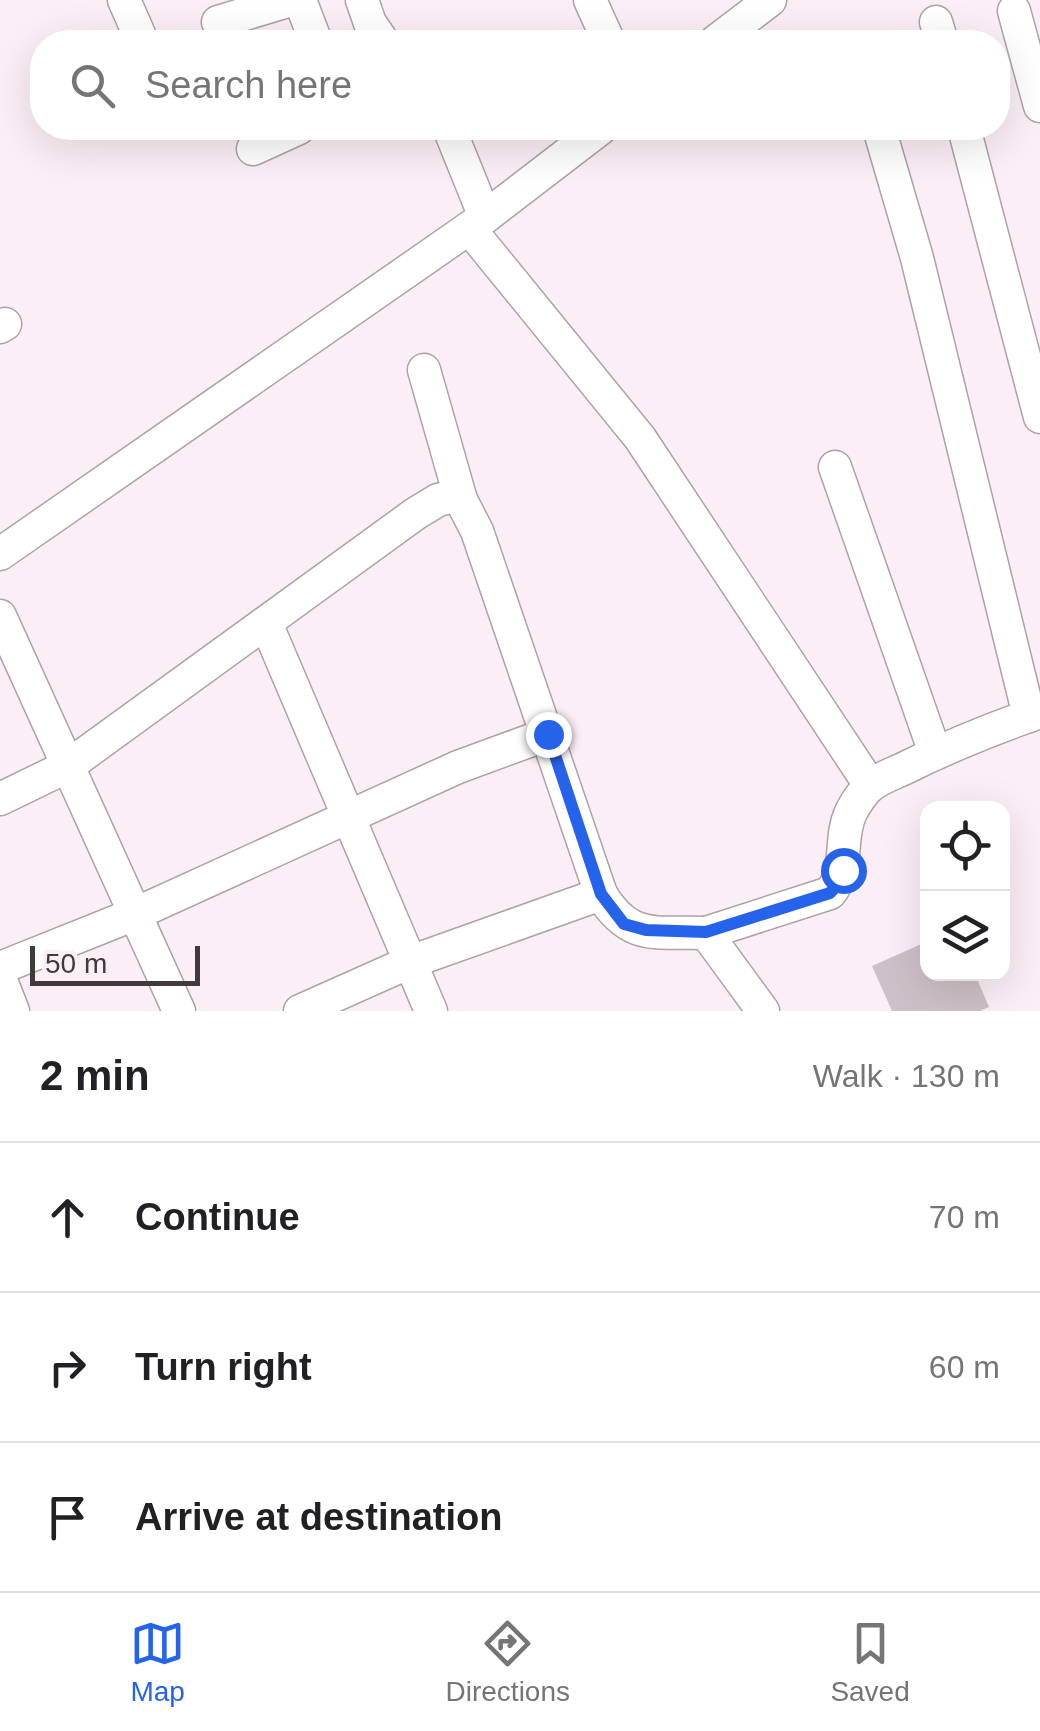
<!DOCTYPE html>
<html lang="en">
<head>
<meta charset="utf-8">
<style>
  body { margin:0; font-family:Helvetica,sans-serif; background:#f6f6f6; color:#202124 }
  .controls { position:absolute; right:30px; bottom:30px; display:grid; overflow:hidden; border-radius:20px; box-shadow:0 10px 40px #0002 }
  .controls button { width:90px; height:90px; display:grid; place-items:center; padding:0; border:0; border-bottom:2px solid #e0e0e0; background:#fff; color:#202124; font:50px sans-serif }
  .scale { position:absolute; left:30px; bottom:25px; width:170px; box-sizing:border-box; padding-left:10px; border:5px solid #403a3d; border-top:0; font-size:28px; line-height:35px; white-space:nowrap; color:#403a3d; -webkit-text-stroke:8px #fceef6; paint-order:stroke }
  .stop { position:absolute; width:30px; height:30px; margin:-22px; border:8px solid #2563eb; border-radius:50%; background:#fff }
  .stop.end { background:#2563eb; border-color:#fff; box-shadow:0 2px 10px #0008 }
  .list { margin:0; padding:0; list-style:none }
  h2 { display:flex; justify-content:space-between; align-items:center; height:130px; margin:0; padding:0 40px; font-size:42px }
  h2 small { font-size:32px; font-weight:400; color:#757577 }
  .list li { display:grid; grid-template-columns:65px 1fr auto; gap:30px; align-items:center; box-sizing:border-box; height:150px; padding:0 40px; border-top:2px solid #e0e0e0 }
  .list b { display:block; font-size:38px; white-space:nowrap }
  .list em { font-size:32px; font-style:normal; color:#757577 }
  .icon { flex:none; width:55px; height:55px; fill:none; stroke:currentColor; stroke-width:2; stroke-linecap:round; stroke-linejoin:round }
  .map { position:relative; flex:none; width:1040px; height:1011px; overflow:hidden }
  .search { position:absolute; background:#fff; box-shadow:0 10px 40px #0002; left:30px; right:30px; top:30px; height:110px; display:flex; align-items:center; gap:25px; box-sizing:border-box; padding:0 35px; border-radius:40px; color:#757577; font-size:38px }
  .sheet { height:580px; background:#fff }
  nav { display:flex; justify-content:space-around; align-items:center; box-sizing:border-box; height:140px; border-top:2px solid #e0e0e0; background:#fff; font-size:28px; color:#757577 }
  nav a { display:grid; justify-items:center; gap:5px }
  nav .on { color:#2563eb }
  .map>svg:first-child { display:block }
  .building { fill:#cec0c8 }
  .lines { fill:none; stroke-linecap:round; stroke-linejoin:round }
  .minor-casing { stroke:#afa1a9; stroke-width:35 }
  .minor { stroke:#fff; stroke-width:32 }
  .route { stroke:#2563eb; stroke-width:12 }
</style>
</head>
<body>
<div class="map">
<svg width="1040" height="1011" viewBox="0 0 1040 1011">
  <rect width="100%" height="100%" fill="#fceef6"/>
  <path class="building" d="M928 941V974H975L989 1007 980 1011H892L872 966Z"/>
  <g class="lines">
    <g class="minor-casing">
      <g id="minor">
        <path d="M124 0 139 34"/>
        <path d="M300 0 316 42"/>
        <path d="M362 0 370 23 383 42"/>
        <path d="M590 0 609 42"/>
        <path d="M1014 11 1040 106"/>
        <path d="M218 22 291 0"/>
        <path d="M936 22 942 42"/>
        <path d="M715 42 770 0"/>
        <path d="M449 128 485 217"/>
        <path d="M879 128 917 258 1029 716"/>
        <path d="M964 128 1040 417"/>
        <path d="M253 149 299 128"/>
        <path d="M469 228 640 438 870 785"/>
        <path d="M0 327 5 324"/>
        <path d="M424 370 461 500"/>
        <path d="M835 467 935 753"/>
        <path d="M0 554 485 217 601 128"/>
        <path d="M0 616 179 1011"/>
        <path d="M266 623 431 1011"/>
        <path d="M0 799 68 766 415 514 438 500 450 497 461 500 477 531 601 894"/>
        <path d="M706 933 830 893C850 869 838 840 851 812 856 803 861 794 869 787 878 779 892 774 903 769 947 747 994 728 1040 712"/>
        <path d="M0 968 135 914 458 767 548 734"/>
        <path d="M0 978 13 1011"/>
        <path d="M300 1011 410 962 601 894C630 942 656 931 706 933L763 1011"/>
      </g>
    </g>
    <use href="#minor" class="minor"/>
  </g>
  <g class="lines">
    <path class="route" d="M548 734 601 894 624 924 646 930 706 932 830 893 840 882 843 870"/>
  </g>
</svg>
<div class="controls">
<button><svg class="icon" aria-label="locate" viewBox="0 0 24 24"><circle cx="12" cy="12" r="6"/><path d="M12 2v4M12 18v4M2 12h4M18 12h4"/></svg></button>
<button><svg class="icon" aria-label="layers" viewBox="0 0 24 24"><path d="M12 4l9 5-9 5-9-5zM3 14l9 5 9-5"/></svg></button>
</div>
<div class="scale">50 m</div>
<div class="stop" style="left:843px;top:870px"></div>
<div class="stop end" style="left:548px;top:734px"></div>
<div class="search"><svg class="icon" aria-label="search" viewBox="0 0 24 24"><circle cx="10" cy="10" r="6"/><path d="M15 15l6 6"/></svg>Search here</div>
</div>
<section class="sheet">
<h2>2 min<small>Walk · 130 m</small></h2>
<ul class="list">
<li><svg class="icon" aria-label="ahead" viewBox="0 0 24 24"><path d="M12 20V5M6 11l6-6 6 6"/></svg><div><b>Continue</b></div><em>70 m</em></li>
<li><svg class="icon" aria-label="right" viewBox="0 0 24 24"><path d="M7 20v-9h11M14 6l5 5-5 5"/></svg><div><b>Turn right</b></div><em>60 m</em></li>
<li><svg class="icon" aria-label="arrive" viewBox="0 0 24 24"><path d="M6 21V4h12l-3 4 3 4H6"/></svg><div><b>Arrive at destination</b></div></li>
</ul>
</section>
<nav>
<a class="on"><svg class="icon" aria-label="map" viewBox="0 0 24 24"><path d="M3 6l6-2 6 2 6-2v14l-6 2-6-2-6 2zM9 4v14M15 6v14"/></svg>Map</a>
<a><svg class="icon" aria-label="directions" viewBox="0 0 24 24"><path d="M12 3l9 9-9 9-9-9zM9 14v-3h6M13 9l2 2-2 2"/></svg>Directions</a>
<a><svg class="icon" aria-label="saved" viewBox="0 0 24 24"><path d="M7 4h10v16l-5-4-5 4z"/></svg>Saved</a>
</nav>
</body>
</html>
